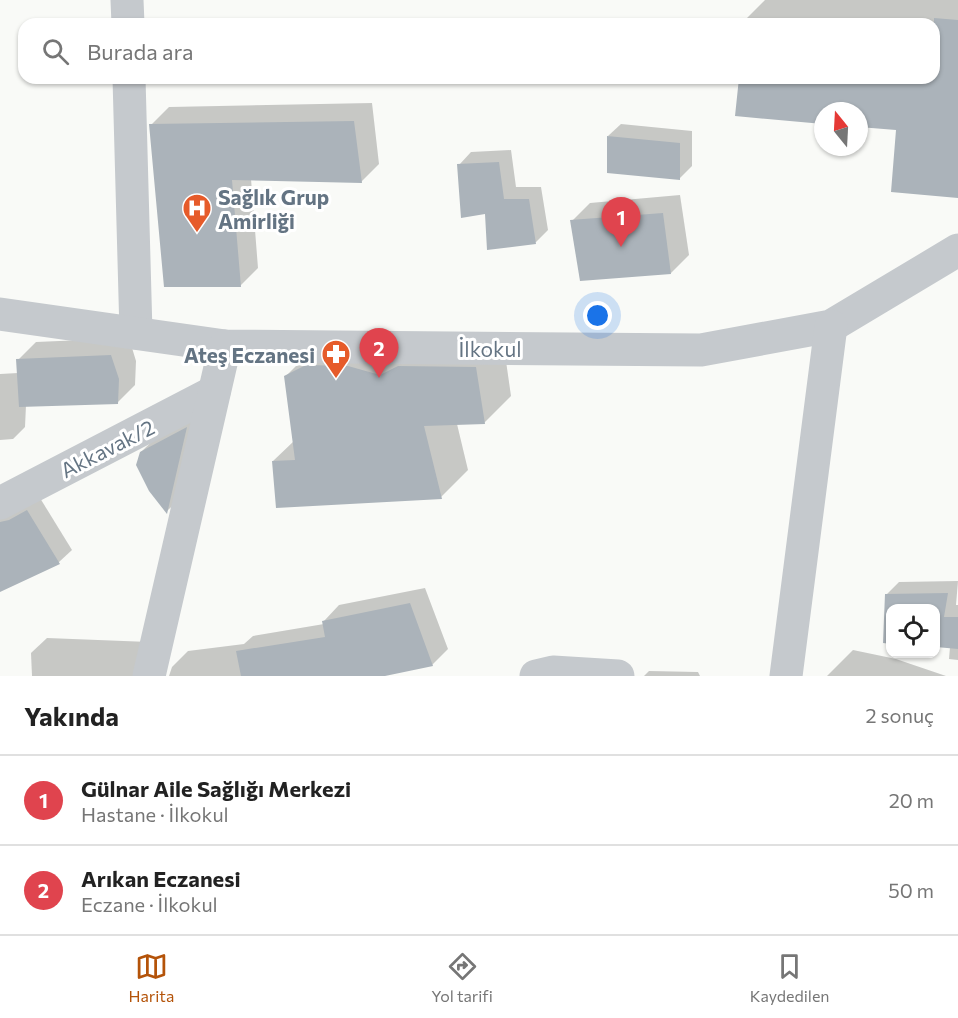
<!DOCTYPE html>
<html lang="tr">
<head>
<meta charset="utf-8">
<style>
  body { margin:0; font-family:Commissioner,sans-serif; background:#f6f6f6; color:#222 }
  .controls { position:absolute; right:18px; bottom:18px; display:grid; overflow:hidden; border-radius:12px; box-shadow:0 2px 4px #0004 }
  .controls button { width:54px; height:54px; display:grid; place-items:center; padding:0; border:0; border-bottom:2px solid #e0e0e0; background:#fff; color:#222; font:30px sans-serif }
  .compass { position:absolute; left:814px; top:102px; width:54px; height:54px; border-radius:50%; background:#fff; box-shadow:0 2px 4px #0004; rotate:342deg }
  .you { position:absolute; left:598px; top:316px; width:21px; height:21px; margin:-15px; border:4px solid #fff; border-radius:50%; background:#1a73e8; box-shadow:0 0 0 9px #1a73e833 }
  .badge { display:grid; place-items:center; width:39px; height:39px; border-radius:50%; background:#b45309; color:#fff; font-size:20px; font-weight:700 }
  .pin { position:absolute; translate:-50% -50px; filter:drop-shadow(0 2px 3px #0008) }
  .pin::after { content:''; position:absolute; top:32px; width:21px; height:18px; background:inherit; clip-path:polygon(0 0,100% 0,50% 100%) }
  .list { margin:0; padding:0; list-style:none }
  h2 { display:flex; justify-content:space-between; align-items:center; height:78px; margin:0; padding:0 24px; font-size:26px }
  h2 small { font-size:20px; font-weight:400; color:#767676 }
  .list li { display:grid; grid-template-columns:39px 1fr auto; gap:18px; align-items:center; box-sizing:border-box; height:90px; padding:0 24px; border-top:2px solid #e0e0e0 }
  .list b { display:block; font-size:22px; white-space:nowrap }
  .list p { margin:0; font-size:20px; white-space:nowrap; color:#767676 }
  .list em { font-size:20px; font-style:normal; color:#767676 }
  .icon { flex:none; width:33px; height:33px; fill:none; stroke:currentColor; stroke-width:2; stroke-linecap:round; stroke-linejoin:round }
  .map { position:relative; flex:none; width:958px; height:676px; overflow:hidden }
  .search { position:absolute; background:#fff; box-shadow:0 2px 4px #0004; left:18px; right:18px; top:18px; height:66px; display:flex; align-items:center; gap:15px; box-sizing:border-box; padding:0 21px; border-radius:18px; color:#767676; font-size:22px }
  .sheet { height:258px; background:#fff }
  nav { display:flex; justify-content:space-around; align-items:center; box-sizing:border-box; height:84px; border-top:2px solid #e0e0e0; background:#fff; font-size:16px; color:#767676 }
  nav a { display:grid; justify-items:center; gap:3px }
  nav .on { color:#b45309 }
  .map>svg:first-child { display:block }
  .shadow { fill:#0003 }
  .building { fill:#abb3ba }
  .lines { fill:none; stroke-linecap:round; stroke-linejoin:round }
  .street { stroke:#c5c9cd; stroke-width:33 }
  .labels { text-anchor:middle; dominant-baseline:central; stroke-width:6; stroke-linejoin:round; paint-order:stroke }
  .poi-label { font-size:21px; font-weight:bold; fill:#647483; stroke:#fff; text-anchor:start }
  .street-label { font-size:21px; fill:#647483; stroke:#fff }
</style>
</head>
<body>
<div class="map">
<svg width="958" height="676" viewBox="0 0 958 676">
  <rect width="100%" height="100%" fill="#f9faf7"/>
  <g class="shadow">
    <path d="M765 0H958V196L897 128 859 125V111H823V122L740 78H934V24H745V20Z"/>
    <path d="M372 103 379 164 361 182 251 179 258 268 240 286 151 125 169 107Z"/>
    <path d="M621 124 692 131V166L680 178 608 136Z"/>
    <path d="M511 150 516 187H541L548 230 536 242 489 248 486 212 459 165 471 152Z"/>
    <path d="M680 195 689 255 671 273 572 221 590 203Z"/>
    <path d="M129 338 136 361 135 385 117 403 26 405 25 427 13 439 0 440V374L18 373V360L36 342Z"/>
    <path d="M503 340 511 396 484 423 457 424 468 470 441 497 273 461 294 441 286 376 313 349Z"/>
    <path d="M213 402 194 485 167 511 141 452 169 425Z"/>
    <path d="M40 498 72 550 59 562 0 590V518Z"/>
    <path d="M958 581 956 605H958V660L949 659 950 647 936 646V608H890L886 595 899 582Z"/>
    <path d="M425 588 448 649 432 665 377 676H169L172 667 188 651 244 644 253 636 324 624V621L339 605Z"/>
    <path d="M47 638 149 642 155 676H32L31 653Z"/>
    <path d="M853 650 896 659 946 676H827Z"/>
    <path d="M649 671 698 672 700 676H644Z"/>
  </g>
  <g class="building">
    <path d="M934 18 958 20V198L891 192 896 130 859 127V111H823V124L735 116 739 78H934Z"/>
    <path d="M354 121 362 183 232 180 241 287H164L149 124Z"/>
    <path d="M607 136 680 143V180L607 173Z"/>
    <path d="M499 162 504 199H529L536 244 487 250 485 214 461 218 457 164Z"/>
    <path d="M663 213 671 274 580 281 570 220Z"/>
    <path d="M111 355 119 379 118 404 19 407 16 359Z"/>
    <path d="M306 365 348 366 380 375 398 366 476 367 485 424 424 426 442 499 276 508 272 461 295 460 284 376Z"/>
    <path d="M187 427 167 514 149 491 136 465 140 452Z"/>
    <path d="M27 510 60 564 0 592V522L9 520Z"/>
    <path d="M948 593 944 617H958V649L936 647V609H891V644L883 643 885 594Z"/>
    <path d="M410 603 433 666 385 676H241L236 651 325 637 322 621Z"/>
  </g>
  <g class="lines">
    <g class="street">
      <path d="M127 0 128 24"/>
      <path d="M129 78 136 333"/>
      <path d="M0 314 225 346 701 350 831 326 958 250"/>
      <path d="M0 503 214 392"/>
      <path d="M149 676 225 346"/>
      <path d="M536 676 553 672 618 676"/>
      <path d="M786 676 831 326"/>
    </g>
  </g>
  <defs>
    <g id="hospital-pin" transform="scale(1.5)"><path d="M0 17L-7.5 6A9.5 9.5 0 1 1 7.5 6Z" fill="#e65b2a" stroke="#fff"/><path d="M-5-5h3v3.5h4V-5h3V5h-3V1.5h-4V5h-3Z" fill="#fff"/></g>
    <g id="pharmacy-pin" transform="scale(1.5)"><path d="M0 17L-7.5 6A9.5 9.5 0 1 1 7.5 6Z" fill="#e65b2a" stroke="#fff"/><path d="M-2-6h4v4h4v4h-4v4h-4v-4h-4v-4h4Z" fill="#fff"/></g>
  </defs>
  <g fill-rule="evenodd">
    <use href="#hospital-pin" x="197" y="208"/>
    <use href="#pharmacy-pin" x="336" y="354"/>
  </g>
  <g class="labels">
    <g class="poi-label">
      <text x="218" y="196">Sağlık Grup<tspan x="218" dy="24">Amirliği</tspan></text>
      <text x="315" y="354" text-anchor="end">Ateş Eczanesi</text>
    </g>
    <g class="street-label">
      <text x="490" y="348">İlkokul</text>
      <text transform="translate(107 448) rotate(-27)">Akkavak/2</text>
    </g>
  </g>
</svg>
<div class="controls">
<button><svg class="icon" aria-label="locate" viewBox="0 0 24 24"><circle cx="12" cy="12" r="6"/><path d="M12 2v4M12 18v4M2 12h4M18 12h4"/></svg></button>
</div>
<svg class="compass" viewBox="-18 -18 36 36"><path d="M0-13l5 13h-10z" fill="#e53935"/><path d="M0 13l5-13h-10z" fill="#767676"/></svg>
<div class="you"></div>
<div class="pin badge" style="left:621px;top:247px;background:#e0444e">1</div>
<div class="pin badge" style="left:379px;top:378px;background:#e0444e">2</div>
<div class="search"><svg class="icon" aria-label="search" viewBox="0 0 24 24"><circle cx="10" cy="10" r="6"/><path d="M15 15l6 6"/></svg>Burada ara</div>
</div>
<section class="sheet">
<h2>Yakında<small>2 sonuç</small></h2>
<ul class="list">
<li><span class="badge" style="background:#e0444e">1</span><div><b>Gülnar Aile Sağlığı Merkezi</b><p>Hastane · İlkokul</p></div><em>20 m</em></li>
<li><span class="badge" style="background:#e0444e">2</span><div><b>Arıkan Eczanesi</b><p>Eczane · İlkokul</p></div><em>50 m</em></li>
</ul>
</section>
<nav>
<a class="on"><svg class="icon" aria-label="map" viewBox="0 0 24 24"><path d="M3 6l6-2 6 2 6-2v14l-6 2-6-2-6 2zM9 4v14M15 6v14"/></svg>Harita</a>
<a><svg class="icon" aria-label="directions" viewBox="0 0 24 24"><path d="M12 3l9 9-9 9-9-9zM9 14v-3h6M13 9l2 2-2 2"/></svg>Yol tarifi</a>
<a><svg class="icon" aria-label="saved" viewBox="0 0 24 24"><path d="M7 4h10v16l-5-4-5 4z"/></svg>Kaydedilen</a>
</nav>
</body>
</html>
